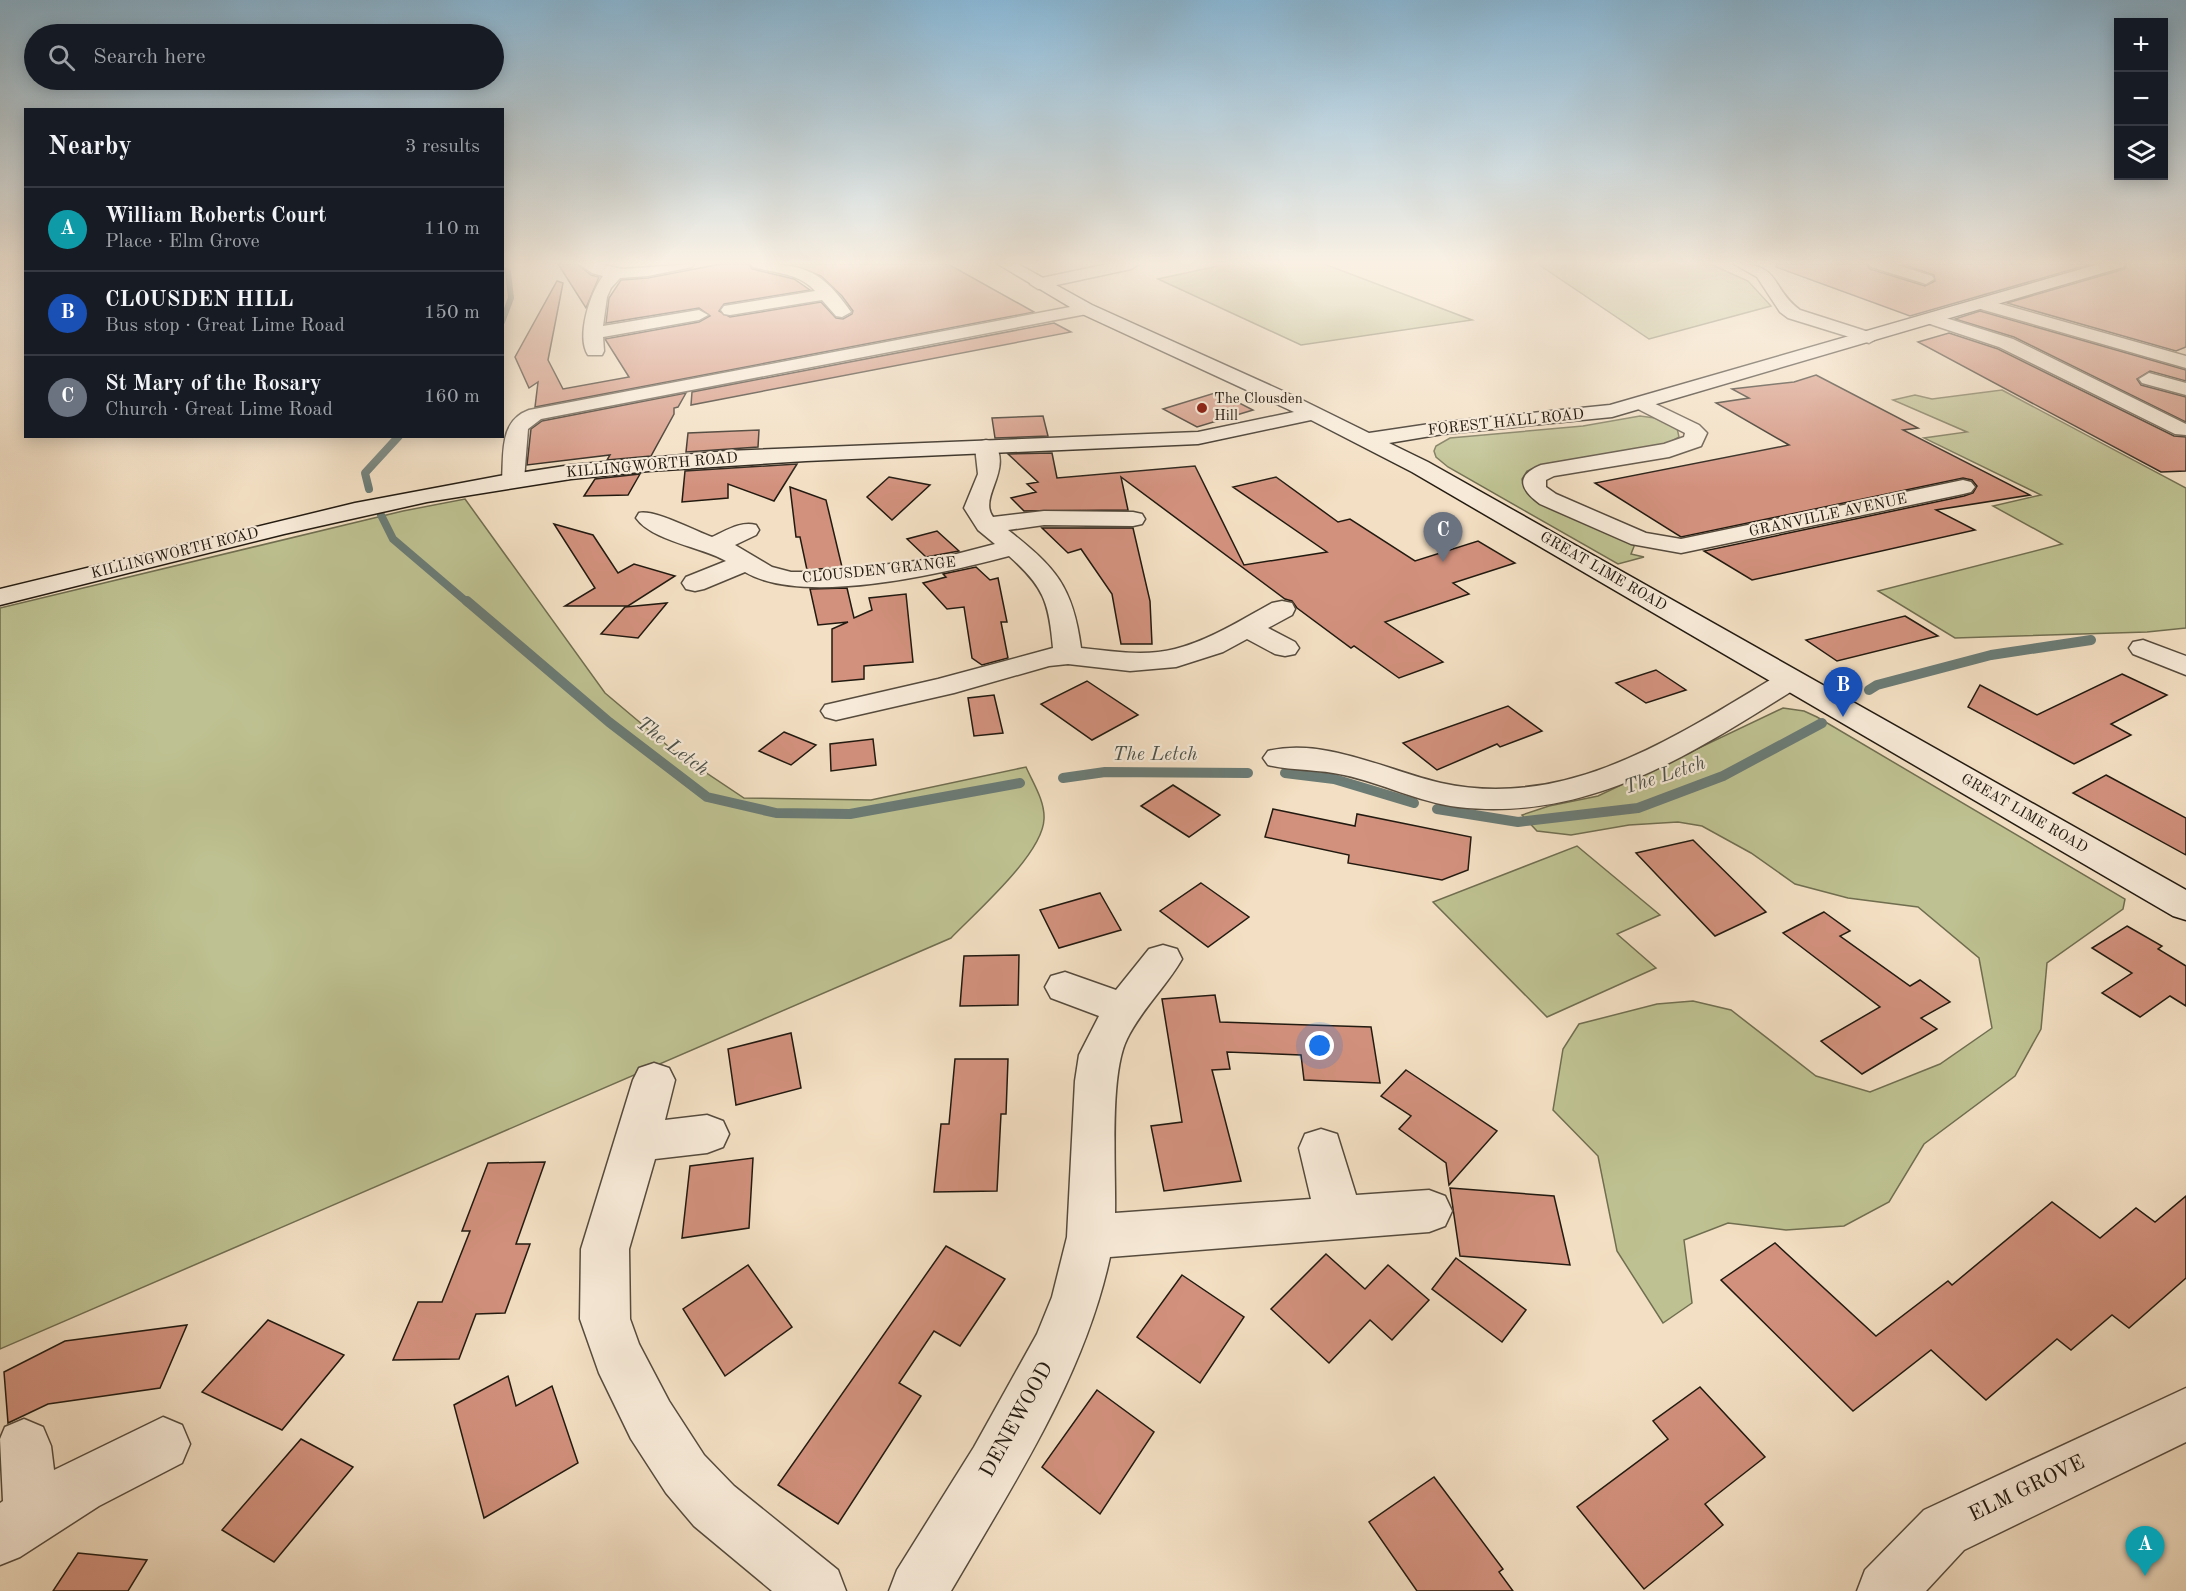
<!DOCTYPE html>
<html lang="en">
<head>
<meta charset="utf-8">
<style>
  body { margin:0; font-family:"Old Standard TT",serif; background:#20242c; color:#f1f3f6 }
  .controls { position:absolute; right:18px; top:18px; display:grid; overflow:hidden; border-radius:0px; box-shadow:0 3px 15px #0003 }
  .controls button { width:54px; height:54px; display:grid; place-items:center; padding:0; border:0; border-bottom:2px solid #363941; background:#171b24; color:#f1f3f6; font:30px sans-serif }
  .you { position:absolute; left:1320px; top:1046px; width:21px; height:21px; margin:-15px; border:4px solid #fff; border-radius:50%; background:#1a73e8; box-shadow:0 0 0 9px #1a73e833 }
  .badge { display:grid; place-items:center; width:39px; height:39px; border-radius:50%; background:#0f766e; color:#fff; font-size:20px; font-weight:700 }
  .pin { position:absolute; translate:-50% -50px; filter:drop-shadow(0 2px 3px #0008) }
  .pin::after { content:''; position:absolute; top:32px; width:21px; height:18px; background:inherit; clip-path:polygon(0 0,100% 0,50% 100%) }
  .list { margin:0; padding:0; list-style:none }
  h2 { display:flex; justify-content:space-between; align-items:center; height:78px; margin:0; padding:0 24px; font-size:26px }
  h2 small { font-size:20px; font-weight:400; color:#9ea1a6 }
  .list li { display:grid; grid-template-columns:39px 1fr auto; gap:18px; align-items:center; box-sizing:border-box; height:84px; padding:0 24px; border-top:2px solid #363941 }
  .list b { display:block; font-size:22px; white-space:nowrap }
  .list p { margin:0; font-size:20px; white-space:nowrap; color:#9ea1a6 }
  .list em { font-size:20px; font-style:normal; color:#9ea1a6 }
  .icon { flex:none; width:33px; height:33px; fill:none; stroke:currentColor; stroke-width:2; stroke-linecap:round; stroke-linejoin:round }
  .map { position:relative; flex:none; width:2186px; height:1591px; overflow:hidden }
  .search { position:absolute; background:#171b24; box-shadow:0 3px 15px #0003; left:24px; top:24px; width:480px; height:66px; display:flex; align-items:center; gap:15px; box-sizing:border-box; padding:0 21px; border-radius:33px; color:#9ea1a6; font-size:22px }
  .panel { position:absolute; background:#171b24; box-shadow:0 3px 15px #0003; left:24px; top:108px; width:480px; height:330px; border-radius:0px }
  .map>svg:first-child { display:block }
  .green { fill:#bec191; stroke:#706e50; stroke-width:1.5 }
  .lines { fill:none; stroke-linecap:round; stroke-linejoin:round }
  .stream-far2 { stroke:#6b7b75; stroke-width:6 }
  .stream-far1 { stroke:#6b7b75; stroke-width:8 }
  .stream { stroke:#6b7b75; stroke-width:10 }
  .building { fill:#d2917d; stroke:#221a10; stroke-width:1.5 }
  .minor-casing { stroke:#564b3d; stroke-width:3 }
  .secondary-casing { stroke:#221a10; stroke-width:3 }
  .minor { fill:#f7ead8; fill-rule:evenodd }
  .secondary { fill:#f7ead8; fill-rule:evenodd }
  .poi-dot { fill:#8f2418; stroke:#f7ead8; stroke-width:2 }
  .labels { text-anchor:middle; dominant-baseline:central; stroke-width:4.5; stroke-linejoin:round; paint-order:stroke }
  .far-poi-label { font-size:15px; fill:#221a10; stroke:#f7ead8; text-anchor:start }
  .far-street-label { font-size:15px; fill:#221a10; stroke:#f7ead8 }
  .water-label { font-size:20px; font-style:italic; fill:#4d534b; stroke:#f7ead8 }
  .near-street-label { font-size:21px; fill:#221a10; stroke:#f7ead8 }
</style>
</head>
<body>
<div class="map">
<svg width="2186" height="1591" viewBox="0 0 2186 1591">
  <rect width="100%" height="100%" fill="#f3dfc3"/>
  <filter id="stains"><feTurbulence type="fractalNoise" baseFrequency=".00333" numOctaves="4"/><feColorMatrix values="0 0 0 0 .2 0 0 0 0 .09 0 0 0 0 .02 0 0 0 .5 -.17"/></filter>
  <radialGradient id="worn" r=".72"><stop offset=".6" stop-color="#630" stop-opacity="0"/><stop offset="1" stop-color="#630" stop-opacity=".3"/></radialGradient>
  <g class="green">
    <path d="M1227 264H1324L1472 320 1301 345 1158 279Z"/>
    <path d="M1538 264H1710L1748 281 1771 306 1649 339Z"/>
    <path d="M2002 390 2186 488V628L2147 632 1955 638 1878 591 2062 544 1993 506 2041 495 1924 438 1967 432 1893 400 1915 395 1932 399Z"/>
    <path d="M1640 416 1655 418 1677 428 1679 437 1667 444 1540 466 1527 471 1522 479 1525 489 1532 497 1635 544 1631 554 1644 557 1618 564 1448 467 1436 457 1434 451 1436 446 1450 438 1583 426Z"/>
    <path d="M465 499 605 693 675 752 744 798 871 800 1026 767C1033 783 1045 801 1044 819 1043 854 975 913 951 938L0 1349V608L403 511Z"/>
    <path d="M1783 708 1804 711 1817 717 2125 899 2123 909 2047 963 2041 1029 2015 1076 1924 1144 1889 1202 1844 1226 1786 1230 1728 1223 1684 1240 1692 1303 1663 1323 1617 1251 1598 1156 1553 1110 1563 1049 1579 1024 1657 1004 1693 1001 1731 1010 1816 1076 1870 1092 1940 1064 1992 1028 1979 958 1918 907 1848 898 1795 884 1751 853 1702 826 1678 822 1629 825 1571 835 1537 831 1522 815 1549 806 1598 796Z"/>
    <path d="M1577 846 1660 915 1617 934 1656 968 1547 1017 1433 902Z"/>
  </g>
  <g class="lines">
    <path class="stream-far2" d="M502 269 508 272 511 298 502 322"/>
    <g class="stream-far1">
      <path d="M369 489 365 473 399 436"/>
      <path d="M381 515 393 539 468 603"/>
    </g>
    <g class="stream">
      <path d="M467 601 609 722 707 797 776 813 850 814 1020 783"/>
      <path d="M1869 690 1877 685 1991 655 2091 640"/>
      <path d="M1285 773 1334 779 1414 803"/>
      <path d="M1063 778 1105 772 1248 773"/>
      <path d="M1437 809 1518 822 1638 808 1723 776 1822 723"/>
    </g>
  </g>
  <g class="building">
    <path d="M558 264H577L591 275 599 277 586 308Z"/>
    <path d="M721 264H749L752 269 794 279 810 290 724 304 719 311 730 317 821 302 836 318 843 319 852 314 853 311 842 296 821 276 790 264H948L1034 312 535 407 538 382 529 388 515 357 557 281 563 283 548 360 563 389 629 377 605 339 699 322 710 316 699 308 606 323 609 298 621 280 648 278Z"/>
    <path d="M1777 264H1867L1870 269 1925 286 1935 281 1934 275 1902 264H2091L1910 316 1776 267Z"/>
    <path d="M2127 264H2186V347L2176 351 2007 303 2124 269Z"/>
    <path d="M1980 311 2186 370V381L2150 371 2137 379 2141 385 2186 397V422L2014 337 1955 319Z"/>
    <path d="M1054 323 1071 332 691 405 692 392Z"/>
    <path d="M1949 333 1998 349 2174 436 2186 437V471L2161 472 1918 342Z"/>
    <path d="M1816 375 1918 428 1903 430 2030 495 1936 510 1975 530 1752 580 1704 551 1964 496 1973 493 1977 486 1972 480 1963 478 1681 537 1595 483 1789 445 1716 403 1749 398 1732 389 1794 382Z"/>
    <path d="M1218 392 1253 410 1197 427 1163 409Z"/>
    <path d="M686 393 678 407 674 408V414L651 456 607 460 610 455 527 465 531 429 542 421Z"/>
    <path d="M1043 416 1048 436 995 438 992 418Z"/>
    <path d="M759 430 758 447 686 452 688 433Z"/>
    <path d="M1052 453 1057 478 1195 466 1244 565 1327 552 1233 487 1276 477 1338 522 1350 519 1415 561 1478 541 1515 563 1453 583 1469 594 1385 622 1443 662 1399 678 1354 646 1351 648 1297 608 1292 601 1285 599 1121 477 1128 510 1024 511 1011 498 1036 492 1027 484 1038 482 1008 454Z"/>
    <path d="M797 464 774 501 728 484V498L682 502 685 471Z"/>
    <path d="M640 474 628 495 584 496 595 479Z"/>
    <path d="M889 477 930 485 892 520 867 497Z"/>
    <path d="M790 487 826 500 842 567 807 570 800 537H796Z"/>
    <path d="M554 524 593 535 618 573 634 564 675 576 628 606H565L595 588Z"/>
    <path d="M1042 528H1133L1150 601 1152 644H1121L1112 594 1081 549 1068 553Z"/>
    <path d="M937 531 959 551 926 557 907 539Z"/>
    <path d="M976 567 990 580 998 578 1007 622H1001L1008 658 982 665 972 658 964 607 947 609 923 583 946 577 943 574Z"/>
    <path d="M847 588 854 618 872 610 869 598 906 594 913 662 864 666V679L832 682V629L848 622 818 625 810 589Z"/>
    <path d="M667 603 638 638 601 634 625 607Z"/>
    <path d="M1905 616 1938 636 1837 661 1806 640Z"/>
    <path d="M1656 670 1686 690 1646 703 1616 683Z"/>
    <path d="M2122 674 2167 695 2111 724 2131 735 2074 764 1968 707 1980 685 2037 715Z"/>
    <path d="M1087 681 1138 715 1092 740 1041 704Z"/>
    <path d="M994 695 1003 733 974 736 968 698Z"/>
    <path d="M1508 706 1542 731 1500 747 1497 744 1437 770 1403 743Z"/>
    <path d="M784 732 816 745 791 765 759 751Z"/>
    <path d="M873 739 876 765 831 771 830 744Z"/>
    <path d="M2106 775 2186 818V855L2073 793Z"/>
    <path d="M1173 785 1220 815 1189 837 1141 806Z"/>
    <path d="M1273 809 1355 826 1357 814 1471 837 1468 870 1442 880 1348 863 1349 855 1265 837Z"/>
    <path d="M1693 840 1766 912 1715 936 1636 853Z"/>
    <path d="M1201 883 1249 917 1208 947 1160 911Z"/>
    <path d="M1100 893 1121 930 1059 948 1040 910Z"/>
    <path d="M1824 912 1850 931 1840 936 1910 986 1920 980 1950 1002 1921 1018 1937 1029 1862 1074 1821 1041 1880 1007 1783 933Z"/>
    <path d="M2127 926 2162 946 2158 949 2186 966V1006L2170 996 2140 1017 2102 993 2132 973 2092 948Z"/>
    <path d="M1019 955 1018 1005 960 1006 964 956Z"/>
    <path d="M1215 995 1220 1022 1371 1027 1380 1083 1304 1080 1301 1055 1227 1052 1230 1069 1212 1070 1241 1181 1164 1191 1151 1126 1182 1122 1162 999Z"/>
    <path d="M791 1033 801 1088 736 1105 728 1049Z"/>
    <path d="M955 1059H1008L1006 1114H1001L997 1191 934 1192 941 1124H949Z"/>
    <path d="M1406 1070 1497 1131 1449 1185 1446 1163 1399 1129 1411 1116 1381 1096Z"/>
    <path d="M753 1158 749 1228 682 1238 690 1166Z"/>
    <path d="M545 1162 516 1244H530L505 1313 476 1314 459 1359 393 1360 418 1302H442L470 1231H462L488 1163Z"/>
    <path d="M1450 1188 1554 1196 1570 1265 1460 1256Z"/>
    <path d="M2186 1196V1278L2129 1328 2112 1315 2071 1350 2057 1339 1986 1400 1931 1350 1853 1411 1721 1280 1775 1243 1876 1336 1948 1281 1952 1285 2052 1202 2100 1238 2136 1208 2155 1222Z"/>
    <path d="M946 1246 1005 1279 960 1346 934 1331 899 1383 921 1396 838 1524 778 1485Z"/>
    <path d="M1326 1254 1365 1289 1388 1265 1429 1300 1392 1340 1370 1320 1329 1363 1271 1309Z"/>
    <path d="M1456 1258 1526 1310 1502 1342 1432 1289Z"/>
    <path d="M748 1265 792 1327 725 1376 683 1309Z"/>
    <path d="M1182 1275 1244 1317 1200 1383 1137 1337Z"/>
    <path d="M268 1320 344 1355 282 1430 202 1392Z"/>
    <path d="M187 1325 160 1388 48 1404 8 1423 4 1372 65 1341Z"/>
    <path d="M508 1376 516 1406 552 1386 578 1463 484 1518 454 1405Z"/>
    <path d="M1700 1387 1765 1457 1705 1504 1723 1525 1644 1589 1577 1507 1668 1439 1653 1421Z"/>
    <path d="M1097 1390 1154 1432 1100 1514 1042 1467Z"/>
    <path d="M301 1439 353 1467 274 1562 222 1530Z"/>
    <path d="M1434 1477 1503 1569 1499 1572 1513 1591H1417L1369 1522Z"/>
    <path d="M78 1553 147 1560 128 1591H53Z"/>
  </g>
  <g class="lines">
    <g class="minor-casing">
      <g id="minor">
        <path d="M579 264H600L622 269 694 264 692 267 648 276 620 278 611 288 607 297 603 326 699 310 708 315 699 320 603 337 604 351 602 355H588C576 336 590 293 603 276L592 273Z"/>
        <path d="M751 264C803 264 820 268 851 312L842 317 836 316 822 300 730 315 724 314 721 310 724 306 815 291C800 273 775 273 753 267Z"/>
        <path d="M1108 264H1139L1131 269 1038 289 1030 284 1032 280Z"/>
        <path d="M1734 264C1783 264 1769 287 1800 310L1875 334 1878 338 1869 343 1788 318 1780 312 1757 277Z"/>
        <path d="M1869 264H1894L1932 276 1934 279 1926 284 1871 267Z"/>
        <path d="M1983 299 2186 356V368L1977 308 1974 304Z"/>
        <path d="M1086 304 1095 309 1092 313 541 419 528 429 524 480 521 485H505L502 480C504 453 499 421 529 410Z"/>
        <path d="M1933 314 2013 339 2186 424V435L2175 434 1999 347 1927 323 1924 319Z"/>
        <path d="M2149 373 2186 383V395L2142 383 2139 379Z"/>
        <path d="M1643 398 1699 425 1707 433 1701 446 1669 457 1554 476 1546 480V487L1556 494 1646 533 1681 539 1963 480 1971 482 1975 487 1971 492 1963 494 1681 553 1631 544 1540 504C1521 490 1514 476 1541 465L1664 444 1684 437 1685 433 1636 408 1633 404 1636 400Z"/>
        <path d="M986 440 994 442C1013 471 978 497 993 517L1044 511 1133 512 1142 514 1145 519 1142 524 1133 526 1044 525 1008 530C1055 567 1073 586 1081 648 1112 651 1144 657 1175 649 1210 640 1241 620 1272 603L1282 601 1292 603 1295 609 1292 615 1268 628 1295 642 1299 648 1295 654 1285 656 1275 654 1247 639 1223 652 1176 667 1130 671 1068 664 1049 666 954 693 836 720 825 717 821 711 825 705 938 679 1053 648C1049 602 1044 587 1009 556 944 573 804 607 745 572L704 589 695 591 686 589 682 583 686 577 726 561C702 547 652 541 636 518L639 513C654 509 695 531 712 537 726 531 740 521 756 525L759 530 756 535 735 545 772 567 791 572H822L941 558 995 544 978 530 964 508 978 474 975 447 978 442Z"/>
        <path d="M2143 640 2186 656V675L2133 654 2129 648 2133 642Z"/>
        <path d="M1790 671 1800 674 1805 680 1800 686C1693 753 1590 822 1458 807 1418 802 1382 783 1344 775 1319 769 1293 771 1268 765L1263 758 1268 751C1324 737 1388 771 1441 783 1567 811 1677 736 1780 674Z"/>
        <path d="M1163 945 1177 949 1182 959C1166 987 1141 1010 1127 1039 1109 1075 1116 1170 1115 1213L1311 1199 1299 1148 1305 1134 1321 1129 1337 1134 1356 1195 1429 1190 1445 1196 1452 1211 1445 1226 1429 1232 1110 1257C1084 1378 1012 1486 951 1591H889L897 1570 974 1447 1037 1334 1052 1297 1067 1237 1075 1081 1079 1055 1099 1016 1051 998 1045 987 1051 976 1065 972 1116 990 1149 949Z"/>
        <path d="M654 1063 669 1068 675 1080 665 1120 707 1115 723 1121 729 1134 723 1147 707 1153 655 1159 629 1249 630 1319 639 1344 669 1401 704 1455 734 1486 838 1570 846 1591H772L694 1526 666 1493 631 1439 599 1373 580 1319 581 1249 633 1080 639 1068Z"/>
        <path d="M2186 1388V1442L1964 1550 1926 1591H1857L1865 1570 1924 1510Z"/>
        <path d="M163 1417 182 1425 190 1444 182 1463 99 1506 20 1557 0 1565V1503L3 1501 0 1439 5 1427 24 1419 43 1427 51 1446 54 1470Z"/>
      </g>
    </g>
    <g class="secondary-casing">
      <path id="secondary" d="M998 264H1018L1092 305 1298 398 1369 433 1443 422 1610 405 2099 264H2125L2123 267 1612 417 1443 434 1389 443 1428 462 2186 890V920L2173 916 1412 472 1311 420 1198 444 806 461 649 471 571 479 427 502 284 534 0 605V589L355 503 499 476 571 465 727 451 1198 432 1294 412 1080 313Z"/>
    </g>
    <use href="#minor" class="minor"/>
    <use href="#secondary" class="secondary"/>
  </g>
  <linearGradient id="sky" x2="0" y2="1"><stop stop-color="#89b7d5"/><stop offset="0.54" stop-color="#faf1e4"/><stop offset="1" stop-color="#faf1e4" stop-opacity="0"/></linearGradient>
  <rect width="2186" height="487" fill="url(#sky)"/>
  <circle class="poi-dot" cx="1202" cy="408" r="6"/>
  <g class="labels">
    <g class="far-poi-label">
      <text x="1214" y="399">The Clousden<tspan x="1214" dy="17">Hill</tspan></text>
    </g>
    <g class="far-street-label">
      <text transform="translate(1506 423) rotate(-6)">FOREST HALL ROAD</text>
      <text transform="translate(652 466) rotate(-5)">KILLINGWORTH ROAD</text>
      <text transform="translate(1828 516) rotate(-12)">GRANVILLE AVENUE</text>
      <text transform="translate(175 554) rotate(-14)">KILLINGWORTH ROAD</text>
      <text transform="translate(879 571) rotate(-6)">CLOUSDEN GRANGE</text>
      <text transform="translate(1603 572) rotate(30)">GREAT LIME ROAD</text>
      <text transform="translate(2024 814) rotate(30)">GREAT LIME ROAD</text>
    </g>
    <g class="water-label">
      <text transform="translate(672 747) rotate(37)">The Letch</text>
      <text x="1155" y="755">The Letch</text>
      <text transform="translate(1665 776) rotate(-18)">The Letch</text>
    </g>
    <g class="near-street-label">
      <text transform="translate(1017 1420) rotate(-61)">DENEWOOD</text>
      <text transform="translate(2027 1489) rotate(-26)">ELM GROVE</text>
    </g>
  </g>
  <rect width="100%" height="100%" filter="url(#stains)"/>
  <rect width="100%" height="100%" fill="url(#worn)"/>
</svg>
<div class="controls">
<button>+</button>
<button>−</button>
<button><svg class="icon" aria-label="layers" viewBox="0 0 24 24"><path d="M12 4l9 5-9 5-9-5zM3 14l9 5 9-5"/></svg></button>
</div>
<div class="you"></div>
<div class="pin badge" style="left:2145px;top:1576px;background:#0f9aa8">A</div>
<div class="pin badge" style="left:1843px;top:717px;background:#1a4fb4">B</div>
<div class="pin badge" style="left:1443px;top:562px;background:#6b7280">C</div>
<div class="search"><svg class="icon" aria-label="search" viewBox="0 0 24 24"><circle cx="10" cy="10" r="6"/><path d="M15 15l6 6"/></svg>Search here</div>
<section class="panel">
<h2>Nearby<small>3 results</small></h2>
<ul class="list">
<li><span class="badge" style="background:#0f9aa8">A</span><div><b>William Roberts Court</b><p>Place · Elm Grove</p></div><em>110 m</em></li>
<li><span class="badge" style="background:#1a4fb4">B</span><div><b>CLOUSDEN HILL</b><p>Bus stop · Great Lime Road</p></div><em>150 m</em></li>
<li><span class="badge" style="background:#6b7280">C</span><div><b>St Mary of the Rosary</b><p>Church · Great Lime Road</p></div><em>160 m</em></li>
</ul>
</section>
</div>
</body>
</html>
